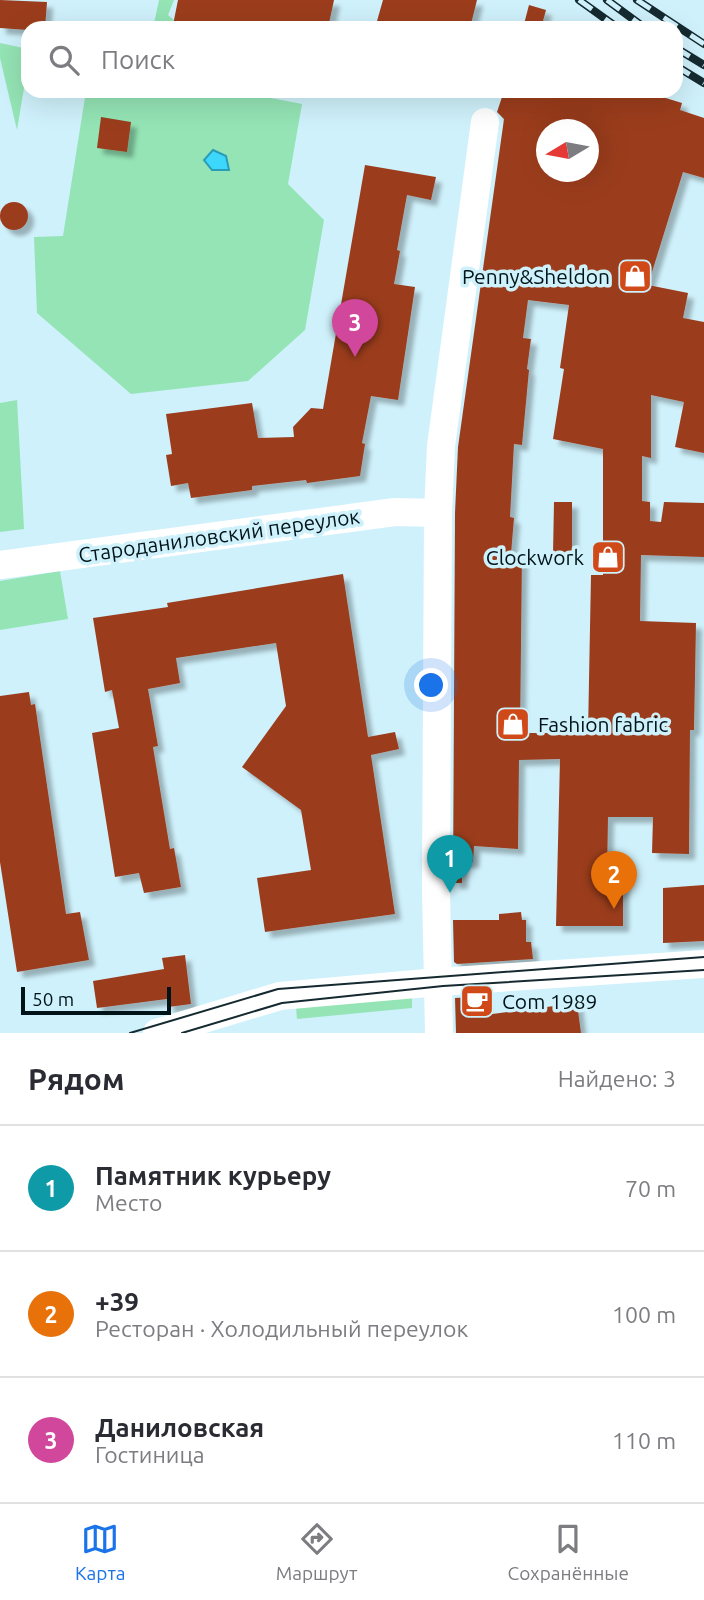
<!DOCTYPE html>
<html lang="ru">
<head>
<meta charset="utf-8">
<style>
  body { margin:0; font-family:Ubuntu,sans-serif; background:#f2f2f3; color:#2b2b33 }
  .compass { position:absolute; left:536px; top:119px; width:63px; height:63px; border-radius:50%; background:#fff; box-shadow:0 7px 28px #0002; rotate:260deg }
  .scale { position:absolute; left:21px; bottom:18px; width:150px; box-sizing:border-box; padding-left:7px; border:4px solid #001319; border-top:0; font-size:19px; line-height:24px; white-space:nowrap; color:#001319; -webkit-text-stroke:5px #cff1fb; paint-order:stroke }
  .you { position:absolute; left:432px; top:686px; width:24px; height:24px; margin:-18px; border:5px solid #fff; border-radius:50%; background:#1a73e8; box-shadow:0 0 0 10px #1a73e833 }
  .badge { display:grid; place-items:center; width:46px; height:46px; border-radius:50%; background:#1a73e8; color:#fff; font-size:23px; font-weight:700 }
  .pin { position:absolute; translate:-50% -58px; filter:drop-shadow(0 2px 4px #0008) }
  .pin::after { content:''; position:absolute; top:37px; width:24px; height:21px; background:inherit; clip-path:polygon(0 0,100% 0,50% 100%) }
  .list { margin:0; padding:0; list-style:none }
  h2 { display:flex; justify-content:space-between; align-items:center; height:91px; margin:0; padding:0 28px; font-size:30px }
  h2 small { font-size:23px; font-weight:400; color:#7c7c81 }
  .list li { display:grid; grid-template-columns:46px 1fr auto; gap:21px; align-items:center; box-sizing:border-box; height:126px; padding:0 28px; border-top:2px solid #e1e1e2 }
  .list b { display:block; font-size:26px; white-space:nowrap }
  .list p { margin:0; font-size:23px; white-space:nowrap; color:#7c7c81 }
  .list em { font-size:23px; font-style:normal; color:#7c7c81 }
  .icon { flex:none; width:38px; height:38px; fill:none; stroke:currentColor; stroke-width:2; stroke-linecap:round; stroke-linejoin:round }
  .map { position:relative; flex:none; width:704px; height:1033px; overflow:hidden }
  .search { position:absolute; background:#fff; box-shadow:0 7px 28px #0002; left:21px; right:21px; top:21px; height:77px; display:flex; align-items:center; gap:18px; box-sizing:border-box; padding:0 24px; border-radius:21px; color:#7c7c81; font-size:26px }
  .sheet { height:469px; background:#fff }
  nav { display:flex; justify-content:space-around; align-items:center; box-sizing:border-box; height:98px; border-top:2px solid #e1e1e2; background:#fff; font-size:19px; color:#7c7c81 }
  nav a { display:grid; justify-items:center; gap:4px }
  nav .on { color:#1a73e8 }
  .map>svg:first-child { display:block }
  .green { fill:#94e4b5 }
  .water { fill:#3ed7fc; stroke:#2b9cb8; stroke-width:2 }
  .building { fill:#9b3d1f; fill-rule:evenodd; filter:url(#shadow) }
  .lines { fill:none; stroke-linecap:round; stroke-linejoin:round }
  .minor { stroke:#fff; stroke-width:28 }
  .tram { stroke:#152a30; stroke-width:2 }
  .rail-casing { stroke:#152a30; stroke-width:8 }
  .rail { stroke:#cff1fb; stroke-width:5; stroke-dasharray:16; stroke-linecap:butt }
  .labels { text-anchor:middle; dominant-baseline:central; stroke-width:7; stroke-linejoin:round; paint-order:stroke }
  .poi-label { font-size:21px; fill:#001319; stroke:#cff1fb; text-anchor:end }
  .street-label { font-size:21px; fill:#001319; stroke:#cff1fb }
</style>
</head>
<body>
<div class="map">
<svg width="704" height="1033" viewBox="0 0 704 1033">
  <defs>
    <filter id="shadow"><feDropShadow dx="6" dy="6" stdDeviation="2" flood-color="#0004"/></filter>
  </defs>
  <rect width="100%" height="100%" fill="#cff1fb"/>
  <g class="green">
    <path d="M159 0H174L168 15 183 28H153Z"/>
    <path d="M0 43 28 49V64L17 130 0 58Z"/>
    <path d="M86 91H235L302 104 288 184 324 220 305 330 248 381 131 394 37 313 34 237 63 236Z"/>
    <path d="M17 400 24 529 0 532V403Z"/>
    <path d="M60 571 68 619 0 630V581Z"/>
    <path d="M412 994V1008L297 1019 296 1007Z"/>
  </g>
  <path class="water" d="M213 150 226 156 229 170H212L204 160Z"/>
  <g class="building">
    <path d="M0 0 47 2 45 28H28V30L0 28Z"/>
    <path d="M178 0H334L328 28H185L173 25Z"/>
    <path d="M383 0H477L470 28H375Z"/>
    <path d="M529 5 546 10 541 28H523Z"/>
    <path d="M504 91H660L659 96 682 103 680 110 704 118V178L683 172 648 285 688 293 683 318 704 322V453L675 447 684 402 651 395V458L642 456V501L650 502V521L661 522 664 502 704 503V557L641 555 640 621 696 623 694 730H690L689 854 652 853 653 817H608L607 876 623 877V926H556L560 759 519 760 518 849 474 846 473 862H462V883H453L455 513 458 447 504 119 497 112ZM547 130H589V172H547ZM528 300 569 305 560 368 564 369 553 439 603 449V575H591L588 733H520L522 555 511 554 514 518 510 517 514 444 522 445 529 370 527 369 531 339 523 338Z"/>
    <path d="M101 117 131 122 127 152 97 148Z"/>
    <path d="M365 165 436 177 431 200 407 195 397 250 400 251 394 284 415 287 398 400 371 396 362 443 365 444 360 476 307 483 306 480 252 486V490L191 498 188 483 171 486 166 455 172 454 166 414 252 403 258 438 294 437 293 427 311 408 323 409Z"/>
    <circle cx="14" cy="216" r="14"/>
    <path d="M554 502H572V554H553Z"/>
    <path d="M343 574 368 737 395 732 399 749 371 755 395 914 265 932 257 878 311 870 301 810 242 767 286 706 276 643 176 658 180 683 148 689 158 746 153 747 170 849 174 848 181 887 144 893 139 873 115 877 92 733 119 728 112 690 105 692 93 618 168 607 167 603Z"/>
    <path d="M29 692 31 705 35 704 66 914 80 912 89 960 17 972 0 862V696Z"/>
    <path d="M704 885V941L663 943V888Z"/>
    <path d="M521 912 522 920H526V942H531L533 959 457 964 454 962 453 920H499V914Z"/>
    <path d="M185 955 191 1004 168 1007 167 999 97 1008 93 981 164 969 162 958Z"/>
    <path d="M485 996V1015L577 1003 581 1033H456L455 998Z"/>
  </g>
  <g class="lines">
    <g class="minor">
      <path d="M0 565 395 512 438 513"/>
      <path d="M157 1033 280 996 438 982 704 964"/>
      <path d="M439 1033 436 890 438 513 441 446 485 122"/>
    </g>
    <g class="tram">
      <path d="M130 1033 278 989 704 957"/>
      <path d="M182 1033 282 1003 443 986 704 970"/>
    </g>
    <g class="rail-casing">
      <g id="rail">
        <path d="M579 0 618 28"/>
        <path d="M607 0 645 28"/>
        <path d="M637 0 704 44"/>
        <path d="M676 48 704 65"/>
        <path d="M676 66 704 83"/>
      </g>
    </g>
    <use href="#rail" class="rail"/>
  </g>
  <defs>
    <g id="shop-square" transform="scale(1.75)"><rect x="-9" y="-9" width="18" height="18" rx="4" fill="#d04918" stroke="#cff1fb"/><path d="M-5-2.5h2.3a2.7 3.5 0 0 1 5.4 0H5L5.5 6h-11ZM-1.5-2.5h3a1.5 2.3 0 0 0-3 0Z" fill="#fff"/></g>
    <g id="cafe-square" transform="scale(1.75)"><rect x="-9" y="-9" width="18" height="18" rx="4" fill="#d04918" stroke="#cff1fb"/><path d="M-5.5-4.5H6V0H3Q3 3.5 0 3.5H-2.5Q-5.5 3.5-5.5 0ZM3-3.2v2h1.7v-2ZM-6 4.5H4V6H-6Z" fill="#fff"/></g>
  </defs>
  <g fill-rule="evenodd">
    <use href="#shop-square" x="635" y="276"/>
    <use href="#shop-square" x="608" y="557"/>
    <use href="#shop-square" x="513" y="724"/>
    <use href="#cafe-square" x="477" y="1001"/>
  </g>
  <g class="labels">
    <g class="poi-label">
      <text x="610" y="276">Penny&amp;Sheldon</text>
      <text x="584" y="557">Clockwork</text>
      <text x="538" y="724" text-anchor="start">Fashion fabric</text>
      <text x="502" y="1001" text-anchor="start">Com 1989</text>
    </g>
    <g class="street-label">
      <text transform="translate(219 535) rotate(-8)">Староданиловский переулок</text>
    </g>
  </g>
</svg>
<svg class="compass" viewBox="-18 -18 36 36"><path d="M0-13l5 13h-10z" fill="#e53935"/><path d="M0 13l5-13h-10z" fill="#7c7c81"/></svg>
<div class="scale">50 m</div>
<div class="you"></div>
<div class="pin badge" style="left:450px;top:893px;background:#0f9aa8">1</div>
<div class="pin badge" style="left:614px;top:909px;background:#e8710a">2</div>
<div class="pin badge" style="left:355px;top:357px;background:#d1479c">3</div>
<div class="search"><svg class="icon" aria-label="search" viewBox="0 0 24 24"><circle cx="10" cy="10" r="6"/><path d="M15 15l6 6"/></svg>Поиск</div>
</div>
<section class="sheet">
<h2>Рядом<small>Найдено: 3</small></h2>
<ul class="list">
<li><span class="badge" style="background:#0f9aa8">1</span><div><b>Памятник курьеру</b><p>Место</p></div><em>70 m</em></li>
<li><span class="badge" style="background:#e8710a">2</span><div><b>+39</b><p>Ресторан · Холодильный переулок</p></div><em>100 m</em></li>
<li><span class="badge" style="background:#d1479c">3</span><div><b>Даниловская</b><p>Гостиница</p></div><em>110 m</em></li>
</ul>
</section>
<nav>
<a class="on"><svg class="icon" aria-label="map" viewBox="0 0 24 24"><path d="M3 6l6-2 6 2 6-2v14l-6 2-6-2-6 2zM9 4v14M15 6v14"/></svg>Карта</a>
<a><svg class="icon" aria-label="directions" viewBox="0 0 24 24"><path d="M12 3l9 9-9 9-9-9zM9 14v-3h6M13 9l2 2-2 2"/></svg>Маршрут</a>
<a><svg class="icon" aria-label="saved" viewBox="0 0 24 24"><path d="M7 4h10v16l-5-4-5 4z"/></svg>Сохранённые</a>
</nav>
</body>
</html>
